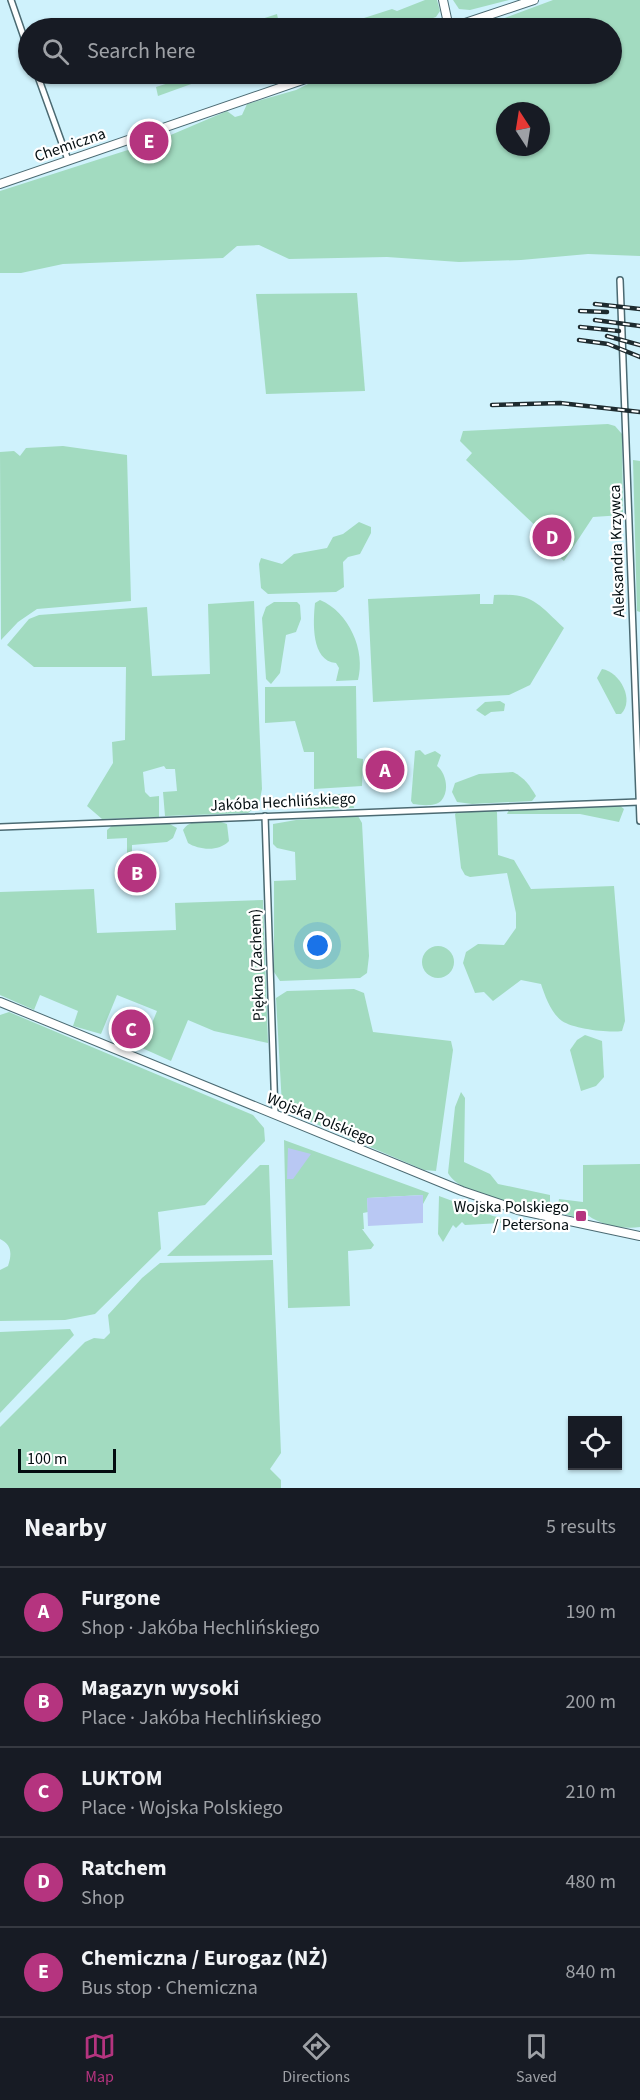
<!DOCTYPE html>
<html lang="en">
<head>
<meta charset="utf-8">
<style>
  body { margin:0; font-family:"Source Sans 3",sans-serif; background:#242831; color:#f1f3f6 }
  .controls { position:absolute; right:18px; bottom:18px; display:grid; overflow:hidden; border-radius:0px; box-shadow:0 2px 4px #0004 }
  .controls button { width:54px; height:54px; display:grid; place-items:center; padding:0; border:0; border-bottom:2px solid #363941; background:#171b24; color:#f1f3f6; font:30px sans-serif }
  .compass { position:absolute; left:496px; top:102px; width:54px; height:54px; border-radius:50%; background:#171b24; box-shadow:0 2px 4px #0004; rotate:348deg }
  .scale { position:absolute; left:18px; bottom:15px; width:98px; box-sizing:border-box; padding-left:6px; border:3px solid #030d10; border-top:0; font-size:16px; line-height:21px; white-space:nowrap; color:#030d10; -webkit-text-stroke:4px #fff; paint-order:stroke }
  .you { position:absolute; left:318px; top:946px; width:21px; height:21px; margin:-15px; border:4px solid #fff; border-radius:50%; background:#1a73e8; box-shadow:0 0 0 9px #1a73e833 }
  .badge { display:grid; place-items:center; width:39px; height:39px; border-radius:50%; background:#b5347f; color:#fff; font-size:20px; font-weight:700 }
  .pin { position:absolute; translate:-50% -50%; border:3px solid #fff; box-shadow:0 2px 6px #0006 }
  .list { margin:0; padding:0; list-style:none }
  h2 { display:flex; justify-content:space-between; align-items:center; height:78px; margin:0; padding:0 24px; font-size:26px }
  h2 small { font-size:20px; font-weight:400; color:#9ea1a6 }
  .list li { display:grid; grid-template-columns:39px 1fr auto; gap:18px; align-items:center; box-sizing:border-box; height:90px; padding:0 24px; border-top:2px solid #363941 }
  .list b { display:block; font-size:22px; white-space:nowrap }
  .list p { margin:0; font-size:20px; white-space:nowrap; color:#9ea1a6 }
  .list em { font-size:20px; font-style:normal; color:#9ea1a6 }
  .icon { flex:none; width:33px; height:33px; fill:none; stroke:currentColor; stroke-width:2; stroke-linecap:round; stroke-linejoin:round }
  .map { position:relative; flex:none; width:640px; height:1488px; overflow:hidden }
  .search { position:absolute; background:#171b24; box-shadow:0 2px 4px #0004; left:18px; right:18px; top:18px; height:66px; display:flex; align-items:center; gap:15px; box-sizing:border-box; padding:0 21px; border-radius:33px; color:#9ea1a6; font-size:22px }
  .sheet { height:528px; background:#171b24 }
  nav { display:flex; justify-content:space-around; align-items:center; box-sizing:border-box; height:84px; border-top:2px solid #363941; background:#171b24; font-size:16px; color:#9ea1a6 }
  nav a { display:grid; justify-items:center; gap:3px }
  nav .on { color:#b5347f }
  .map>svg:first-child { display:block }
  .green { fill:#a2dbc0; fill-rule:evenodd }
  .water { fill:#b9c8f3 }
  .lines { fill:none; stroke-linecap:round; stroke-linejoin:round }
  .street-casing { stroke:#4b6a72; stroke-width:8 }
  .secondary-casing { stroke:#4b6a72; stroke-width:10 }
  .street { stroke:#fff; stroke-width:5 }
  .secondary { stroke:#fff; stroke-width:8 }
  .rail-casing { stroke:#1e2b2f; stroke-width:4.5 }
  .rail { stroke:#fff; stroke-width:2; stroke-dasharray:7; stroke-linecap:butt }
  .poi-dot { fill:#b5347f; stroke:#fff; stroke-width:2 }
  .labels { text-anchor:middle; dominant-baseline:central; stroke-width:4.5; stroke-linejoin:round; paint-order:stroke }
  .street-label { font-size:16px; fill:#030d10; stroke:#fff }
  .poi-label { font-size:16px; fill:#030d10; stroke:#fff; text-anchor:end }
</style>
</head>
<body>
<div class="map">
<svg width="640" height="1488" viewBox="0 0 640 1488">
  <rect width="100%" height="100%" fill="#cff2fc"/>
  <g class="green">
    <path d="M425 0H437L440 11 436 17 404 28H333L392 9 397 11Z"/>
    <path d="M453 0H509L470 10 459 9Z"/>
    <path d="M553 0H640V256L588 254 521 260 459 262 387 257 289 259 259 245 237 246 223 258 63 264 21 273H0V191L159 140 227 111 235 117 242 115 247 104 296 90 318 79 335 80 352 74H612V28H478ZM505 111H541V147H505Z"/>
    <path d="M277 14 280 28H245L243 25Z"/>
    <path d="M197 74H219L158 96 156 87Z"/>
    <path d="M357 293 365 391 266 394 256 294Z"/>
    <path d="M608 424 615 426 622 434 623 515 593 517 564 561 539 540 541 531 466 460 472 453 460 441 463 431Z"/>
    <path d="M63 446 127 455 131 601 37 609 18 622 1 640 0 452 14 451 20 456 26 448Z"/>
    <path d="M633 460 640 461V612L637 611Z"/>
    <path d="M359 522 371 527V533L360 554 348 557 343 562 344 587 336 592 268 594 261 588 259 564 261 558 282 564 294 554 327 548 333 537 343 534Z"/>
    <path d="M480 594V604H493L494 595C533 593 537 603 564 628L530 685 509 695 373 702 368 599Z"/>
    <path d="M320 600C349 612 366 651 358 680L336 681 339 668 336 663C311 661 313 622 315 603Z"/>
    <path d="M254 601 262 789 259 804 248 813 165 816 163 792 177 791 175 769H166L164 766 143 772 145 792 150 797 159 796V817L102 819 87 806 113 763 112 742 125 740 126 667H34L7 645 29 619 39 615 147 607 152 676 210 674 208 604Z"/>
    <path d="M274 602H297L300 605 301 619 296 632 286 635 280 673 271 684 266 679 262 618 266 607Z"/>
    <path d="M602 669C620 672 635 700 621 714H616L597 678Z"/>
    <path d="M356 686 357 758 363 759 362 786 314 789V752H304L295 721 265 723V687Z"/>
    <path d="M500 701 505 704 504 711 491 712 485 716 476 710 485 702Z"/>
    <path d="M420 750 425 755 435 751 441 755 437 766C446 773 450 791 441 801 435 807 420 805 413 804L411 801 415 751Z"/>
    <path d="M513 772C525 778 530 786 536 796L532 801 472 804 457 802 452 792 455 783 479 774Z"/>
    <path d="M341 794 352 797 354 808 308 809 296 806 322 795Z"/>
    <path d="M619 805 624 809 619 822 580 814H507L509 809Z"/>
    <path d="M492 808 497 812 498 855 514 860 531 889 614 886 625 1021 622 1031C608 1033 574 1029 562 1021 551 1013 545 996 541 984L521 980 493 1001 484 992 475 993 463 963 466 952 478 944 504 945 516 928V913L507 873 470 877 465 875 461 868 455 814 459 810Z"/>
    <path d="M358 816 362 823 369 956 367 973 360 978 280 981 274 972V881L296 880 295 852 277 848 273 844V824L296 820Z"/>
    <path d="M218 821 227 824 229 841C219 852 199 850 188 843L183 830C190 819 205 821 218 821Z"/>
    <path d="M166 822 177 828 173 838 167 842 132 845V855H127V838L107 839V830L114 824Z"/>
    <path d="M94 889 97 933 176 930 175 903 263 900 268 1043 214 1031 188 1020 171 1061 142 1048 157 1011 117 995 101 1034 73 1026 78 1011 40 995 34 1010 0 995V892Z"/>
    <circle cx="438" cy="962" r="16"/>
    <path d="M354 989 364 993 373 1032 451 1041 453 1050 436 1171 424 1170 288 1112 282 1106 276 998 287 991Z"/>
    <path d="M9 1012 253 1115 264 1128 265 1141 205 1205 158 1212 161 1249 95 1314 65 1320 0 1321V1270L8 1266C12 1254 12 1245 0 1239V1015Z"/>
    <path d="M585 1035 602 1041 604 1077 596 1086 581 1091 570 1050 577 1040Z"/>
    <path d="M461 1092 465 1098 464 1162 490 1174 498 1184 550 1195V1204L545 1211C522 1205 459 1195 448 1173L455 1107Z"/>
    <path d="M284 1140 429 1193 423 1204V1195L367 1198 368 1212 363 1213 364 1229H362L374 1245 371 1249 348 1251 350 1306 288 1308Z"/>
    <path d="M640 1164V1227C622 1230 595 1224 583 1211H576L575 1217 557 1212 559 1199 583 1202V1165Z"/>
    <path d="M260 1165H269L272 1255 167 1256Z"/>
    <path d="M439 1196 493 1216 521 1222 465 1225 462 1222 456 1228 453 1225 443 1242 438 1234Z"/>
    <path d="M273 1260 281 1453 270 1469 281 1480V1488H0V1427L85 1342 94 1338 104 1339 110 1333 108 1315 142 1278 160 1263Z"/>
    <path d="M70 1329 74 1335 0 1413V1332Z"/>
  </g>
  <g class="water">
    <path d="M288 1148 311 1154 293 1179H287Z"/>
    <path d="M423 1195V1223L368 1226 367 1198Z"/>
  </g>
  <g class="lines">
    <g class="street-casing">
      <g id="street">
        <path d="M11 0 28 49"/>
        <path d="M37 74 68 160"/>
        <path d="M620 280 640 821"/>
        <path d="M265 816 275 1114"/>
        <path d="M0 827 639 802"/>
      </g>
    </g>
    <g class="secondary-casing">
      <g id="secondary">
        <path d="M443 0 449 28"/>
        <path d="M450 28 534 0"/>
        <path d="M0 184 320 74"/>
        <path d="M0 1002 462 1191 518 1210 640 1236"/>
      </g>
    </g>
    <use href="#street" class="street"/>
    <use href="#secondary" class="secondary"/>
    <g class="rail-casing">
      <g id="rail">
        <path d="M595 304 640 309"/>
        <path d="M580 311 607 312"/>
        <path d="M595 320 640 326"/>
        <path d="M580 327 619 331"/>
        <path d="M607 336 640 345"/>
        <path d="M579 340 608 344 640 357"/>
        <path d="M492 405 560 403 640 412"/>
      </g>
    </g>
    <use href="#rail" class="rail"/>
  </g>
  <rect class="poi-dot" x="575" y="1210" width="12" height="12" rx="3"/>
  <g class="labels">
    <g class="street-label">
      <text transform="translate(70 145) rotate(-19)">Chemiczna</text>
      <text transform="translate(617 551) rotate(-92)">Aleksandra Krzywca</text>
      <text transform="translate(283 802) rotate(-3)">Jakóba Hechlińskiego</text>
      <text transform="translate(257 965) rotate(-92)">Piękna (Zachem)</text>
      <text transform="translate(321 1119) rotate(22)">Wojska Polskiego</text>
    </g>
    <g class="poi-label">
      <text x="569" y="1207">Wojska Polskiego<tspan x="569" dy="18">/ Petersona</tspan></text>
    </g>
  </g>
</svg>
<div class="controls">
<button><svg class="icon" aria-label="locate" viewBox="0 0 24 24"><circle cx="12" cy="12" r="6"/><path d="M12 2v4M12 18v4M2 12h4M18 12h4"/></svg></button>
</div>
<svg class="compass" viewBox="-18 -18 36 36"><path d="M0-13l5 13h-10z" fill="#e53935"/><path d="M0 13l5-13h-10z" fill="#9ea1a6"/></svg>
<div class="scale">100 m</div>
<div class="you"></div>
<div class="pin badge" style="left:385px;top:770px">A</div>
<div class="pin badge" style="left:137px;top:873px">B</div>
<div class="pin badge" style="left:131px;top:1029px">C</div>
<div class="pin badge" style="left:552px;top:537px">D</div>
<div class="pin badge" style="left:149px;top:141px">E</div>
<div class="search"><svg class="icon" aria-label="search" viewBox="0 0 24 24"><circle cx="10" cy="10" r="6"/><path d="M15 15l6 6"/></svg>Search here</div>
</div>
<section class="sheet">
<h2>Nearby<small>5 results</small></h2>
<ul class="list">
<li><span class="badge">A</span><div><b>Furgone</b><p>Shop · Jakóba Hechlińskiego</p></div><em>190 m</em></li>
<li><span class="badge">B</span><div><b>Magazyn wysoki</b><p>Place · Jakóba Hechlińskiego</p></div><em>200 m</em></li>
<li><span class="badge">C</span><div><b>LUKTOM</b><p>Place · Wojska Polskiego</p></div><em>210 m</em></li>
<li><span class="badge">D</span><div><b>Ratchem</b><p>Shop</p></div><em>480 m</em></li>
<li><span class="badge">E</span><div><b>Chemiczna / Eurogaz (NŻ)</b><p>Bus stop · Chemiczna</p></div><em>840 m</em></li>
</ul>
</section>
<nav>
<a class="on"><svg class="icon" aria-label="map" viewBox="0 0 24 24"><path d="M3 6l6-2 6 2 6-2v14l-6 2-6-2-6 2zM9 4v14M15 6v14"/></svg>Map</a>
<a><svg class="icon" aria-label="directions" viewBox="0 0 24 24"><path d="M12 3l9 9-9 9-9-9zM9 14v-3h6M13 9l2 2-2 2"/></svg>Directions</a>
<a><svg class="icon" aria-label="saved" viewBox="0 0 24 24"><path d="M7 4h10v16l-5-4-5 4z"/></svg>Saved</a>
</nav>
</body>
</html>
